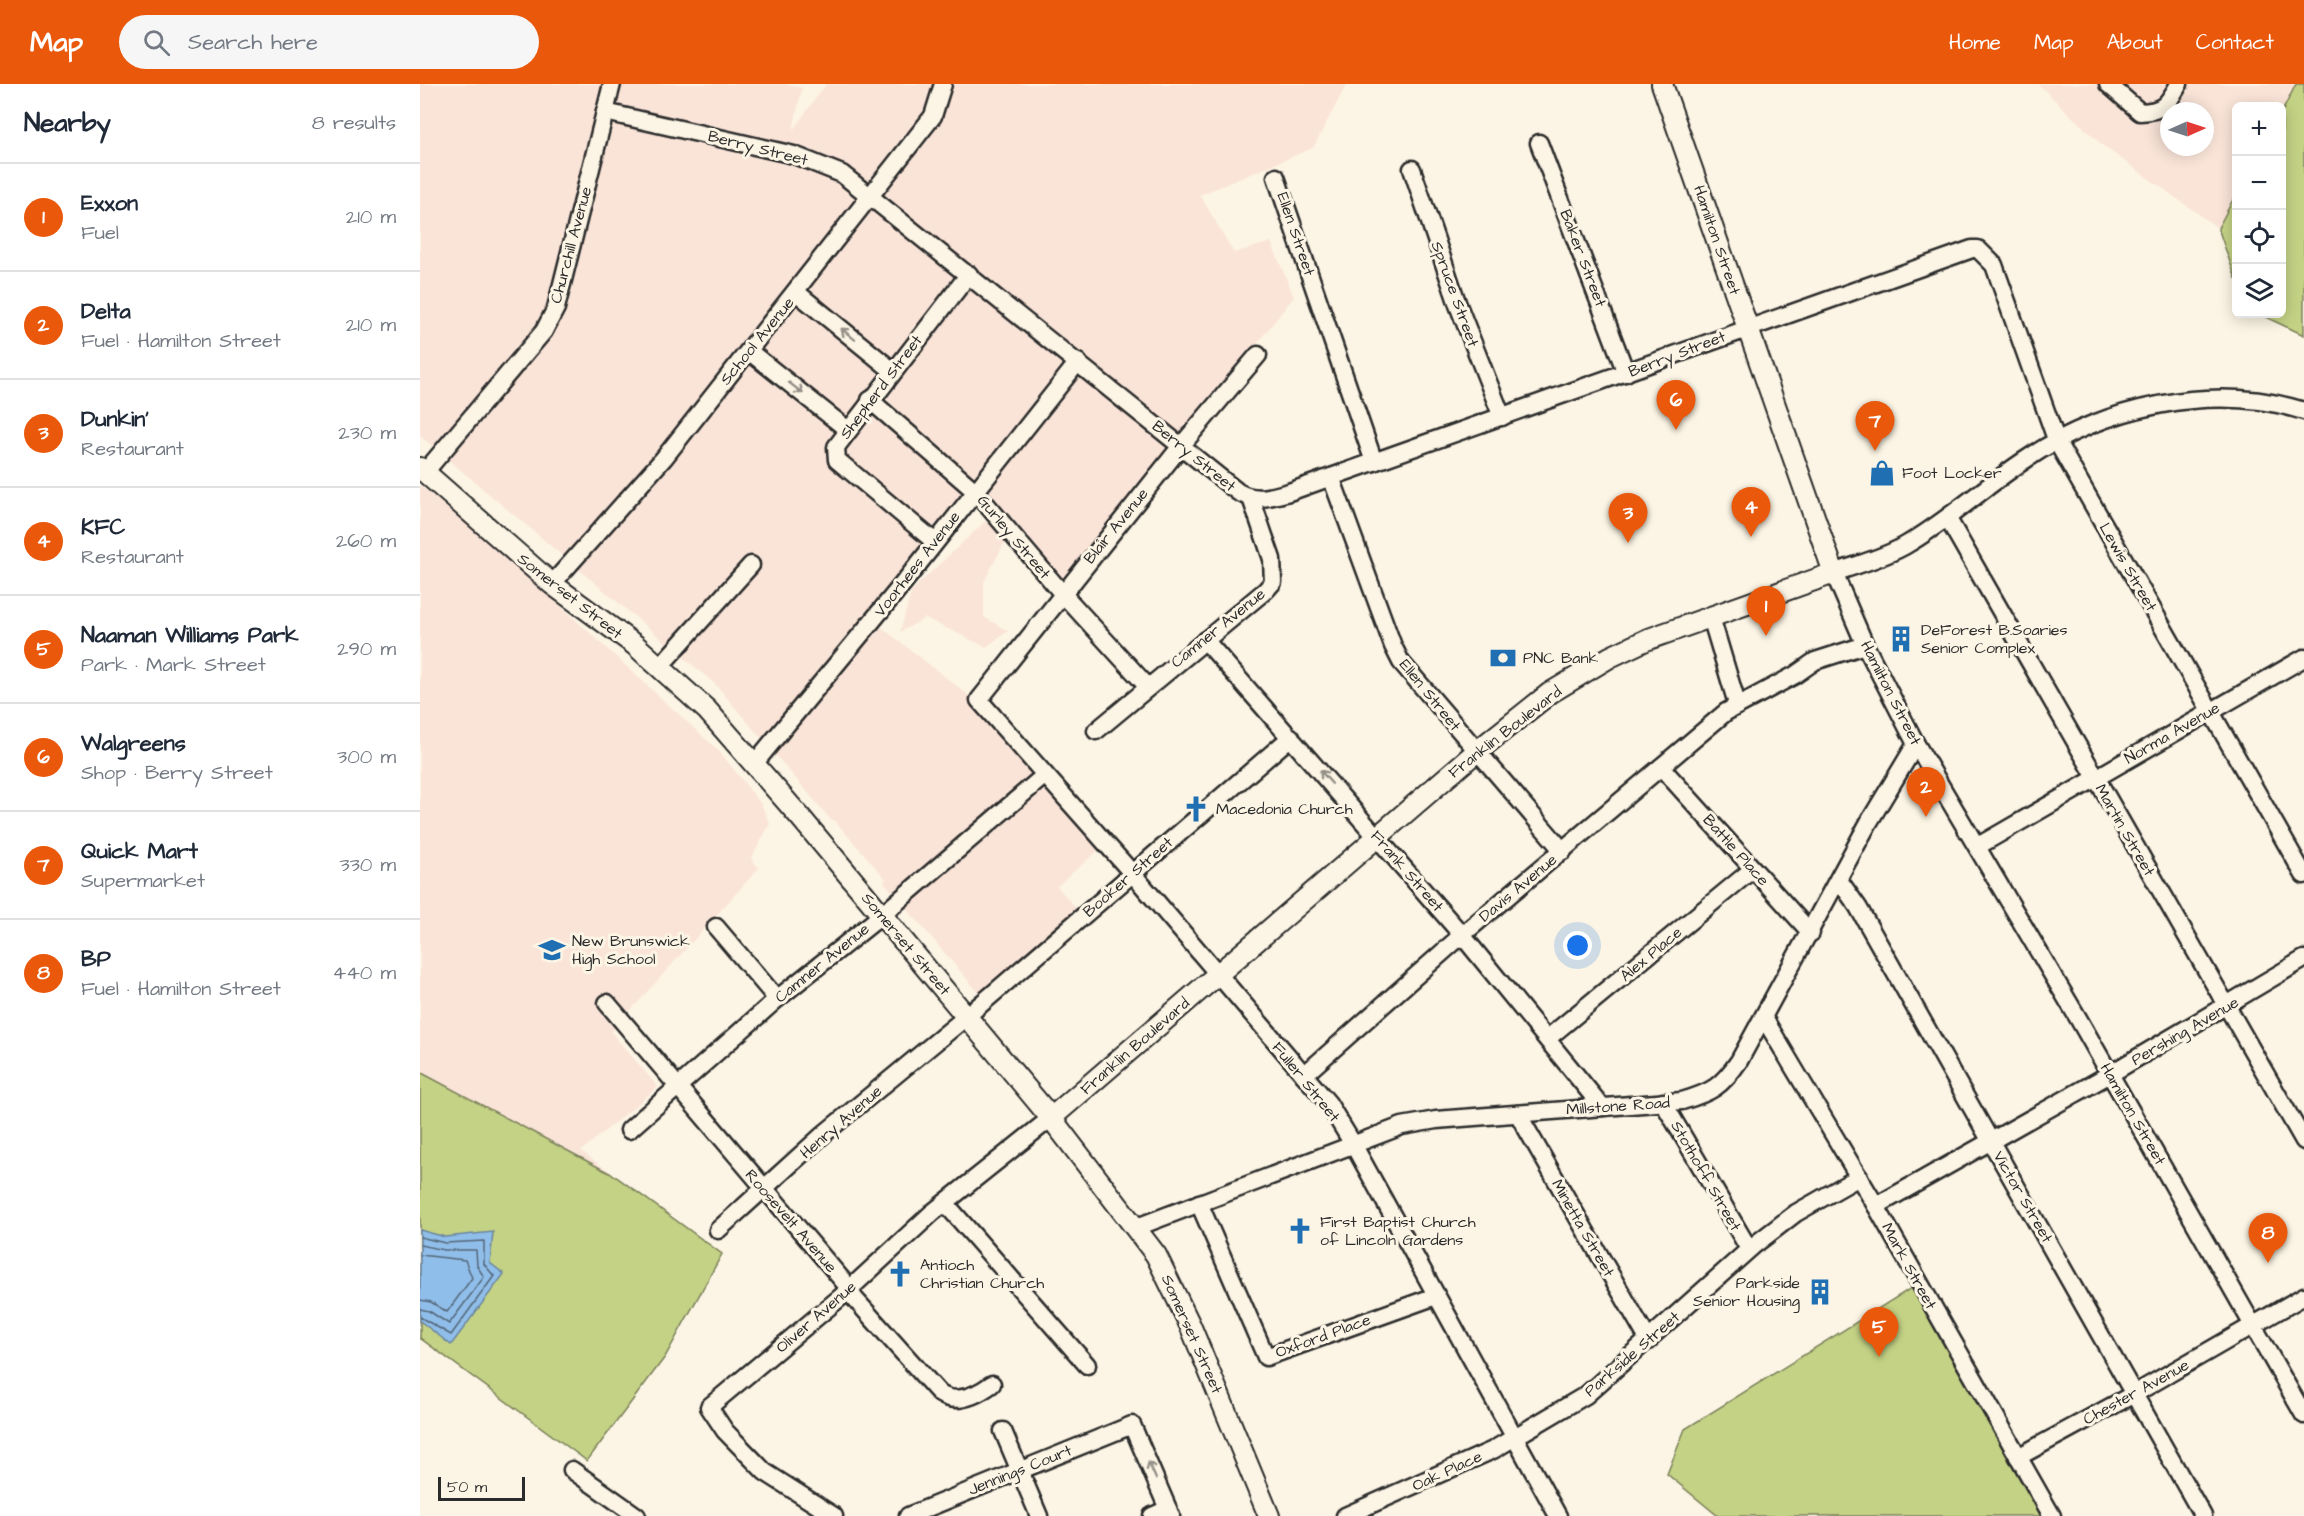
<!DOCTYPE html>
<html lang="en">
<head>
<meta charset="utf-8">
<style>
  body { margin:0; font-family:"Architects Daughter",sans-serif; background:#f6f6f7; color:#1f2937 }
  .controls { position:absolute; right:18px; top:18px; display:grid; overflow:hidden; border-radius:9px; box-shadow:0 3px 15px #0003 }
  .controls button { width:54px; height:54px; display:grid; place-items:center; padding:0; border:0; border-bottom:2px solid #e0e1e3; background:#fff; color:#1f2937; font:30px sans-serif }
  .compass { position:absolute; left:1740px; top:18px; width:54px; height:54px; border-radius:50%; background:#fff; box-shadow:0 3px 15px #0003; rotate:87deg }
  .scale { position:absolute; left:18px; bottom:15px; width:87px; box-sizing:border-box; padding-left:6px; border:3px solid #2b2b2b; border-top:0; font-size:16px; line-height:21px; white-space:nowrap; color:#2b2b2b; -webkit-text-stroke:4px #fcf5e5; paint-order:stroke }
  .you { position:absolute; left:1158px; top:862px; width:21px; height:21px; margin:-15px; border:4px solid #fff; border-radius:50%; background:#1a73e8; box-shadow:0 0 0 9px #1a73e833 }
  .badge { display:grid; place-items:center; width:39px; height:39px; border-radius:50%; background:#ea580c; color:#fff; font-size:20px; font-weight:700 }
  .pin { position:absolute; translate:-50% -50px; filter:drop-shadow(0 2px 3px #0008) }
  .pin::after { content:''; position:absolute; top:32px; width:21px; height:18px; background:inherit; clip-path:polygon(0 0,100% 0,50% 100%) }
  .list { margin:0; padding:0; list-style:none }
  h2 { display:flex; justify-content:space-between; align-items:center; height:78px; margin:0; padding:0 24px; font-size:26px }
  h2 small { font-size:20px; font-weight:400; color:#747a83 }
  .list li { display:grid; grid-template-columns:39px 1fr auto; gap:18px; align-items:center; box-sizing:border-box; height:108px; padding:0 24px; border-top:2px solid #e0e1e3 }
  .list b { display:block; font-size:22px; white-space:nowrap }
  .list p { margin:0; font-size:20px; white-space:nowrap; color:#747a83 }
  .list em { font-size:20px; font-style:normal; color:#747a83 }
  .icon { flex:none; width:33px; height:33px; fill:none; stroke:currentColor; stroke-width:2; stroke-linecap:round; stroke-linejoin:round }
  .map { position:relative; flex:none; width:1884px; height:1432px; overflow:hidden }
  header { display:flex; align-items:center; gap:36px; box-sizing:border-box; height:84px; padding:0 30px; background:#ea580c; color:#fff }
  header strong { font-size:28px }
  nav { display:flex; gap:33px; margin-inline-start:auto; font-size:21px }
  .search { width:420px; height:54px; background:#f6f6f7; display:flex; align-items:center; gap:15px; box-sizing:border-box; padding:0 21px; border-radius:33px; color:#747a83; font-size:22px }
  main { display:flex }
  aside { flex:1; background:#fff }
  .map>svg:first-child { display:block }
  .built { fill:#fae4d8; fill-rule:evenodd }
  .green { fill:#c4d285; stroke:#787e58; stroke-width:1.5 }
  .water { fill:#90beea; stroke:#68839e; stroke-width:1.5 }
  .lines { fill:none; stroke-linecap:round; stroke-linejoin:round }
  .shore { stroke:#536677; stroke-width:1.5 }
  .minor-casing { stroke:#2b2b2b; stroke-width:21 }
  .major-casing { stroke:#2b2b2b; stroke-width:24 }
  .minor { stroke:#fcf5e5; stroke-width:16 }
  .major { stroke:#fcf5e5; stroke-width:20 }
  .oneway { stroke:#949088 }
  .labels { text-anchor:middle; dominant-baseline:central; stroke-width:6; stroke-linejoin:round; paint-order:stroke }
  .street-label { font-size:16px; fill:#2b2b2b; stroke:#fcf5e5 }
  .poi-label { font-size:16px; fill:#2b2b2b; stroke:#fcf5e5; text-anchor:start }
</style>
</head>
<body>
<header>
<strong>Map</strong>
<div class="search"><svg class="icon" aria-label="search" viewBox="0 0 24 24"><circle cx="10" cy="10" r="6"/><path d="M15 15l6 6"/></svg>Search here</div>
<nav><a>Home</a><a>Map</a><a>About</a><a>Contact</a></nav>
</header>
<main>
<aside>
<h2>Nearby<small>8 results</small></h2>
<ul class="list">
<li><span class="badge">1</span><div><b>Exxon</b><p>Fuel</p></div><em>210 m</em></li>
<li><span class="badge">2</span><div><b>Delta</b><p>Fuel · Hamilton Street</p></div><em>210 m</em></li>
<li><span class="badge">3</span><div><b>Dunkin'</b><p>Restaurant</p></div><em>230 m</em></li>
<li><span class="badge">4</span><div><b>KFC</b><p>Restaurant</p></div><em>260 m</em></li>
<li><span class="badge">5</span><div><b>Naaman Williams Park</b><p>Park · Mark Street</p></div><em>290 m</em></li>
<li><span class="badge">6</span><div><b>Walgreens</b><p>Shop · Berry Street</p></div><em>300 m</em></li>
<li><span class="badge">7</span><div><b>Quick Mart</b><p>Supermarket</p></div><em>330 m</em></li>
<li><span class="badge">8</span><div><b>BP</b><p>Fuel · Hamilton Street</p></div><em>440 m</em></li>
</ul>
</aside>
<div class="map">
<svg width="1884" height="1432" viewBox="0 0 1884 1432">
  <rect width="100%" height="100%" fill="#fcf5e5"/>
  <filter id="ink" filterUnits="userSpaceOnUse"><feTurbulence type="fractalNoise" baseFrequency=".0167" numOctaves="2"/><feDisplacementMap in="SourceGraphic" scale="12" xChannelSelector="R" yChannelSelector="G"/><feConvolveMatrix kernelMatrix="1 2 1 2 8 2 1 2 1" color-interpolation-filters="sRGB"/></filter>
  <g filter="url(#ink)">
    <g class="built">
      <path d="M0 0H365L382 4 373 46 406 0H927L893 64 780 111 814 169 851 158 874 213 641 507 589 450 564 498V533L588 547 566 563 505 534 480 548 492 506 572 431 554 410 452 536 560 620 686 760 637 802 661 830 564 915 464 798 466 795 414 736H411L295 600 0 352Z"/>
      <path d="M1618 0H1884V251L1839 230H1862V22H1816V195L1798 144 1682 61ZM1749 27H1785V63H1749Z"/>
      <path d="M0 401 89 475 299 667 341 720 350 740 331 775 339 784 191 948 238 1003 161 1067 302 1170 245 1273 167 1377 0 1254Z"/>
    </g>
    <g class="green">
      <path d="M1876 0H1884V251L1839 230H1862V28Z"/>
      <path d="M1816 110V195L1798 144Z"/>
      <path d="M0 988 195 1092 302 1170 245 1273 167 1377 0 1254Z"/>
      <path d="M1496 1201 1627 1432H1298L1247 1390 1265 1345Z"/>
    </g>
    <path class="water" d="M0 1146 25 1153 73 1148 70 1179 84 1190 31 1261 0 1237Z"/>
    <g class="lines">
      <g class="shore">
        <path d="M0 1153 25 1159 64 1157V1180L74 1192 31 1251 0 1233"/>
        <path d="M0 1161 24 1166H56L57 1182 64 1193 29 1240 9 1227 0 1225"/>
        <path d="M0 1171 45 1176 52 1194 27 1228 11 1218 0 1216"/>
      </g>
      <g class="minor-casing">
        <g id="minor">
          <path d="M1688 0 1720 28C1744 27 1747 21 1759 0"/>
          <path d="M185 28 374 71 422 90 818 408C835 418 851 413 869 408L1552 165H1558L1574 181 1637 358 1884 791"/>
          <path d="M1119 59 1206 289"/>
          <path d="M992 85 1038 221 1082 333"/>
          <path d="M856 93 954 378"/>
          <path d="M376 208 473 287"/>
          <path d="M330 268 428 346"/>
          <path d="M838 271 761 362 559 616 712 789 908 1019 933 1060 1138 1432"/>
          <path d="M450 316 555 407 642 509 727 602"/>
          <path d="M1884 327C1792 298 1683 323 1605 376 1564 403 1529 436 1486 461 1464 474 1438 480 1414 489L1445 561 1496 660 1658 934 1884 1331"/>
          <path d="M5 388 124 247 136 224 192 0"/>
          <path d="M911 393 973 562 981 578 1143 767"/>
          <path d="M1528 435 1884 1057"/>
          <path d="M515 458 417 376 416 363 549 190"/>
          <path d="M132 500 244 374 513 32 523 0"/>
          <path d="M1291 533 1317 620"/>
          <path d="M785 556 1042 851 1182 1023"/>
          <path d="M237 580 243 579 331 481"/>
          <path d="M676 647 846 506 853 498 852 475 831 414"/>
          <path d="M334 680 481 502 658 278"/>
          <path d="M1241 683 1391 849"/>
          <path d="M1558 762 1884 574"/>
          <path d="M1419 796 1438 823 1783 1432"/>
          <path d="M296 843 357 915"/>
          <path d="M187 919 430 1205 434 1214 520 1310C537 1321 557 1311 572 1300"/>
          <path d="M1344 934 1456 1122 1632 1432"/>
          <path d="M1128 954 1333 785"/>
          <path d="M884 991 1042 851 1306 628 1375 591 1395 577 1445 561"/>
          <path d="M1243 1018 1329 1165"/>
          <path d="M1098 1030 1229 1257"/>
          <path d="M209 1046 357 915 462 831 625 691"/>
          <path d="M525 1119 667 1281"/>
          <path d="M779 1119 846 1273 1016 1212"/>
          <path d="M1456 1122 1690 990 1884 875"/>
          <path d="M717 1143 982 1042 1016 1036 1262 1017C1292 1008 1301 1003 1319 977L1449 738 1496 660"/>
          <path d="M298 1146 405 1049 546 933 871 653"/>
          <path d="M583 1347 619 1432"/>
          <path d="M1598 1373 1714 1310 1884 1212"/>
          <path d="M152 1386 217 1432"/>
          <path d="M414 1432 345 1388 305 1347 289 1323 422 1212 512 1129 631 1034"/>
          <path d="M488 1432 712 1341 751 1432"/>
          <path d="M732 1432 748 1425"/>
          <path d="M925 1432 1073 1366 1166 1311 1333 1162 1376 1129 1439 1093"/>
        </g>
      </g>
      <g class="major-casing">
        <g id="major">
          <path d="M0 384 132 500 215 561 287 626 381 734 631 1034 736 1171 770 1241 849 1432"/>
          <path d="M631 1034 1056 668 1130 609 1190 573 1226 556 1414 489 1242 0"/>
        </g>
      </g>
      <use href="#minor" class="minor"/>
      <use href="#major" class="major"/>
    </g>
    <defs><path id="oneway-shaft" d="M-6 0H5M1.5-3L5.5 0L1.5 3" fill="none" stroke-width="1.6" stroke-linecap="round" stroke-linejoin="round" transform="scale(1.5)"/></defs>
    <g class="oneway">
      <use href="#oneway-shaft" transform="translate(428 250) rotate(-141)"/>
      <use href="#oneway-shaft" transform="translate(376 304) rotate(38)"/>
      <use href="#oneway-shaft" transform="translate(906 693) rotate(-131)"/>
      <use href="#oneway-shaft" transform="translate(732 1386) rotate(-114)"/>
    </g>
  </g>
  <defs>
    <g id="shop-bare" transform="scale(2.07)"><path d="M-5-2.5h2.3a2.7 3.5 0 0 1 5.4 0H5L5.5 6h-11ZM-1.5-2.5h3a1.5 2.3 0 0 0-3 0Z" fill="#1f6fb2" stroke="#fcf5e5" stroke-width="2.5" paint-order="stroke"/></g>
    <g id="building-bare" transform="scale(2.07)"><path d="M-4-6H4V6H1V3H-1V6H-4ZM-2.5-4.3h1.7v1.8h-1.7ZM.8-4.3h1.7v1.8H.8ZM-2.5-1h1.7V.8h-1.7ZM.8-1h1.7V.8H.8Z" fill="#1f6fb2" stroke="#fcf5e5" stroke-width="2.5" paint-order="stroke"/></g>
    <g id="bank-bare" transform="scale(2.07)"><path d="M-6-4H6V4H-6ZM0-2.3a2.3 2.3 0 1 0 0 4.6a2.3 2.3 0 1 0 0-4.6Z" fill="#1f6fb2" stroke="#fcf5e5" stroke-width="2.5" paint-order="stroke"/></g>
    <g id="church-bare" transform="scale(2.07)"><path d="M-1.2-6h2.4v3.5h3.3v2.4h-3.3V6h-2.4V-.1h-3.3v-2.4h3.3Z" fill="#1f6fb2" stroke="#fcf5e5" stroke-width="2.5" paint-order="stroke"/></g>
    <g id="school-bare" transform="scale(2.07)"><path d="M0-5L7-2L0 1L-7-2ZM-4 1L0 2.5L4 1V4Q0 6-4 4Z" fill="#1f6fb2" stroke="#fcf5e5" stroke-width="2.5" paint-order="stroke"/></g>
  </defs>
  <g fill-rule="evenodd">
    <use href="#shop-bare" x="1462" y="389"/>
    <use href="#building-bare" x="1481" y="555"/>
    <use href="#bank-bare" x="1083" y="574"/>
    <use href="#church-bare" x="776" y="725"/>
    <use href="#school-bare" x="132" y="866"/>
    <use href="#church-bare" x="880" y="1147"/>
    <use href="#church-bare" x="480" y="1190"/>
    <use href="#building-bare" x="1400" y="1208"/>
  </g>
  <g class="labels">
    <g class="street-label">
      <text transform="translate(338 64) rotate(14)">Berry Street</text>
      <text transform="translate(876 150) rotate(71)">Ellen Street</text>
      <text transform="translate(1297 156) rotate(71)">Hamilton Street</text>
      <text transform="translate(151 161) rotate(-75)">Churchill Avenue</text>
      <text transform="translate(1163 174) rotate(69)">Baker Street</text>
      <text transform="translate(1035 210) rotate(70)">Spruce Street</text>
      <text transform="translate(337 257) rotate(-51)">School Avenue</text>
      <text transform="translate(1257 270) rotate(-21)">Berry Street</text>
      <text transform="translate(461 303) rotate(-53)">Shepherd Street</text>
      <text transform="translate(774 372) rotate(39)">Berry Street</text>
      <text transform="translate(696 442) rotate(-51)">Blair Avenue</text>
      <text transform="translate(594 453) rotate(50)">Gurley Street</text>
      <text transform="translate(497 480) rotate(-52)">Voorhees Avenue</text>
      <text transform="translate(1708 483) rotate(60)">Lewis Street</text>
      <text transform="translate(150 512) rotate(38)">Somerset Street</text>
      <text transform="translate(798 544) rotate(-39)">Camner Avenue</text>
      <text transform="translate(1471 609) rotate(63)">Hamilton Street</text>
      <text transform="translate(1010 611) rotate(51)">Ellen Street</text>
      <text transform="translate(1085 648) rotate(-38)">Franklin Boulevard</text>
      <text transform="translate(1752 649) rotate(-30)">Norma Avenue</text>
      <text transform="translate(1705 746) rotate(60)">Martin Street</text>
      <text transform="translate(1316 766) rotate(48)">Battle Place</text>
      <text transform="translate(987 787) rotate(49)">Frank Street</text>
      <text transform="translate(708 793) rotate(-41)">Booker Street</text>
      <text transform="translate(1098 804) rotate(-40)">Davis Avenue</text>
      <text transform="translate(486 860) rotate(50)">Somerset Street</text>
      <text transform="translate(1231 870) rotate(-40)">Alex Place</text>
      <text transform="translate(402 879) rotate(-39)">Camner Avenue</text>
      <text transform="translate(1765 947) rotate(-30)">Pershing Avenue</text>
      <text transform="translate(715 962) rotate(-41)">Franklin Boulevard</text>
      <text transform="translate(886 998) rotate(51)">Fuller Street</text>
      <text transform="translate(1198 1022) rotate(-4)">Millstone Road</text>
      <text transform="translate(1713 1030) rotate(60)">Hamilton Street</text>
      <text transform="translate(421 1038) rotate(-41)">Henry Avenue</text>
      <text transform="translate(1286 1092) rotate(60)">Stothoff Street</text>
      <text transform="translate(1603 1113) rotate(60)">Victor Street</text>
      <text transform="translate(371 1137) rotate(49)">Roosevelt Avenue</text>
      <text transform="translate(1163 1144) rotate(60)">Minetta Street</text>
      <text transform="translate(1489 1182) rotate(61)">Mark Street</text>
      <text transform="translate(396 1233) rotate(-41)">Oliver Avenue</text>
      <text transform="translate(772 1250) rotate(66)">Somerset Street</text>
      <text transform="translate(903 1252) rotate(-20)">Oxford Place</text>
      <text transform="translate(1212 1270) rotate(-41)">Parkside Street</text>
      <text transform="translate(1716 1308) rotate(-29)">Chester Avenue</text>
      <text transform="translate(600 1386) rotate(-22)">Jennings Court</text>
      <text transform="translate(1027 1387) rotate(-25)">Oak Place</text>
    </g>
    <g class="poi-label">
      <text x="1482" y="389">Foot Locker</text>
      <text x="1501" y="546">DeForest B.Soaries<tspan x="1501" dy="18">Senior Complex</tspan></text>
      <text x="1103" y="574">PNC Bank</text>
      <text x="796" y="725">Macedonia Church</text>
      <text x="152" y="857">New Brunswick<tspan x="152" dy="18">High School</tspan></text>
      <text x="900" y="1138">First Baptist Church<tspan x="900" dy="18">of Lincoln Gardens</tspan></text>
      <text x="500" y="1181">Antioch<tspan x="500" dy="18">Christian Church</tspan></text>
      <text x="1380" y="1199" text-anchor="end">Parkside<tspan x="1380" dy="18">Senior Housing</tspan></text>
    </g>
  </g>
</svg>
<div class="controls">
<button>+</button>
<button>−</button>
<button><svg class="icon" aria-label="locate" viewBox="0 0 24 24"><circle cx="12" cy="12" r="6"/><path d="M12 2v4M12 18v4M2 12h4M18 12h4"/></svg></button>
<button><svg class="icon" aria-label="layers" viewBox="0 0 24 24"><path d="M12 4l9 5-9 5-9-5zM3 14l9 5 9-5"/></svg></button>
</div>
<svg class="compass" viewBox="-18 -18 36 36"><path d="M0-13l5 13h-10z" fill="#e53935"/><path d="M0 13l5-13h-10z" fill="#747a83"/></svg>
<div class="scale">50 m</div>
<div class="you"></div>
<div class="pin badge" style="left:1346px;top:552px">1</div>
<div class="pin badge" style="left:1506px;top:733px">2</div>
<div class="pin badge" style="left:1208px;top:459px">3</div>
<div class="pin badge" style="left:1331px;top:453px">4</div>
<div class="pin badge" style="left:1459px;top:1273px">5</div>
<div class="pin badge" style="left:1256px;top:346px">6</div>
<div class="pin badge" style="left:1455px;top:367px">7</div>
<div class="pin badge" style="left:1848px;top:1179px">8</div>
</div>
</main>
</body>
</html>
